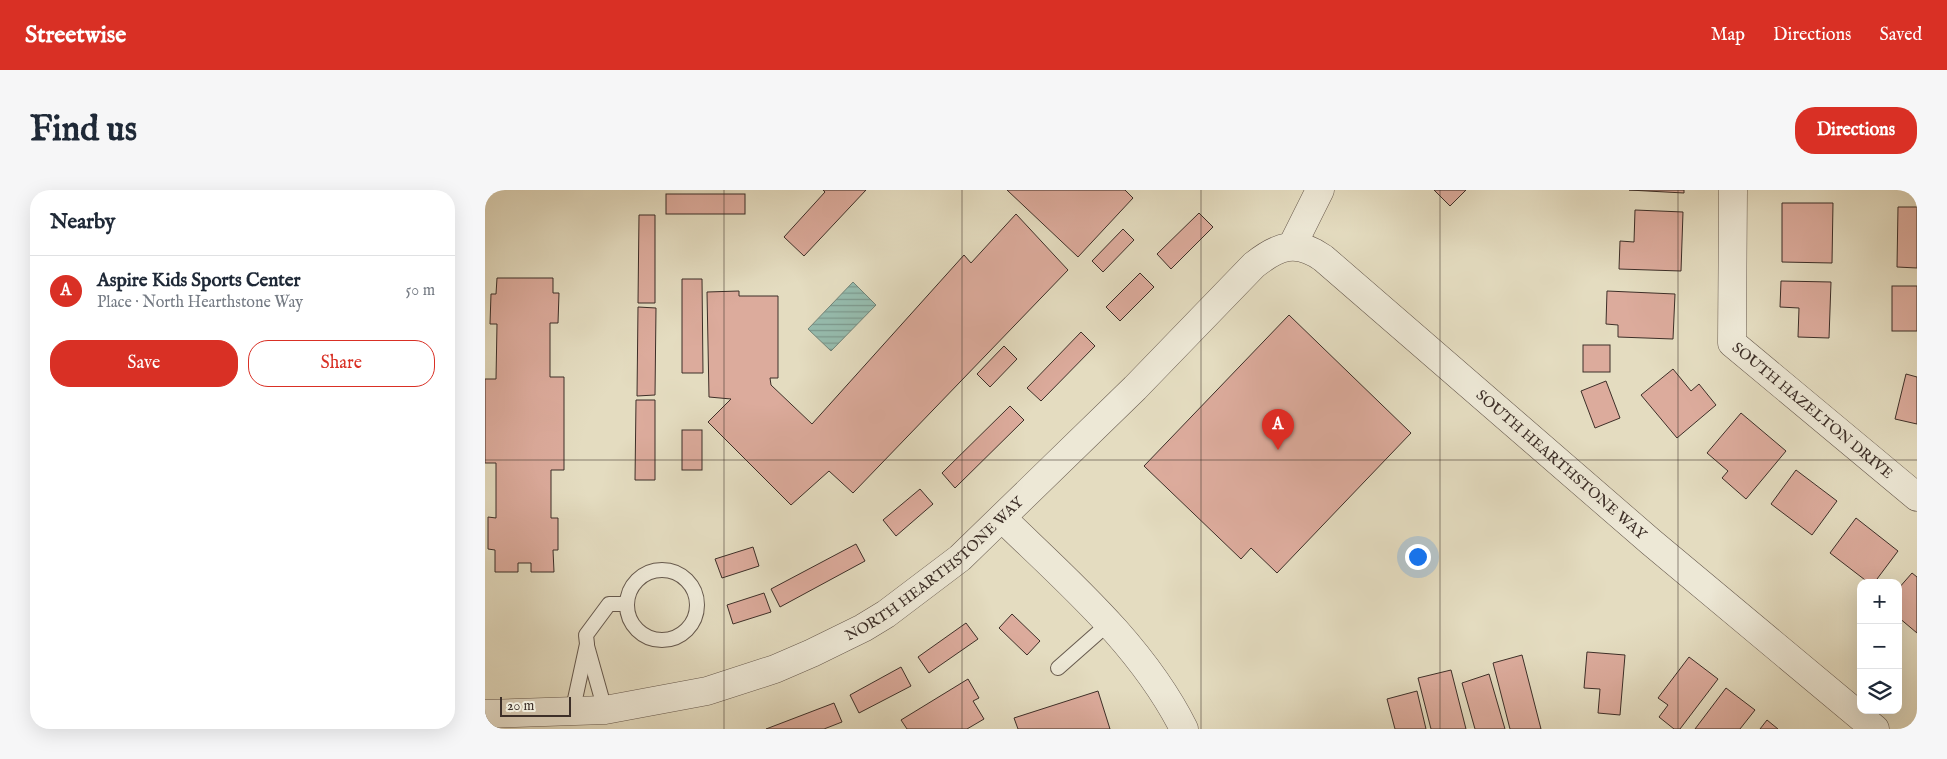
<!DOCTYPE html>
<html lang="en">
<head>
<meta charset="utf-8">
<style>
  body { margin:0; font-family:"IM FELL English",serif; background:#f6f6f7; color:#1f2937 }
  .controls { position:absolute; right:15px; bottom:15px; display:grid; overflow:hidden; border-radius:10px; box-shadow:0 5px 20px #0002 }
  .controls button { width:45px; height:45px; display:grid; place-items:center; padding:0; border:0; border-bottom:1px solid #e0e1e3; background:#fff; color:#1f2937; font:25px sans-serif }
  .scale { position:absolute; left:15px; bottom:12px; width:71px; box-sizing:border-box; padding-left:5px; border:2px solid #3d2f28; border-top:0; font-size:14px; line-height:18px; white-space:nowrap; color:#3d2f28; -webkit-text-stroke:4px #ede8d6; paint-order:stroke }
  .you { position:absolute; left:932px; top:366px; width:18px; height:18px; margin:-12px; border:4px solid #fff; border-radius:50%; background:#1a73e8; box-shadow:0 0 0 8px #1a73e833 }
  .badge { display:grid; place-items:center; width:32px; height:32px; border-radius:50%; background:#d93025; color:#fff; font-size:16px; font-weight:700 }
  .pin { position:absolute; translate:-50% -41px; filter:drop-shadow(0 1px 2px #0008) }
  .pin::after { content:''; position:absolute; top:26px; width:18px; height:15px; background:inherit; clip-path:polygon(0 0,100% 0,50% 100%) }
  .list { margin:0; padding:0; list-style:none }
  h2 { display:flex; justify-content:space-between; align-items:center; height:65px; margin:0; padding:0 20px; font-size:21px }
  h2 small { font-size:16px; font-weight:400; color:#747a83 }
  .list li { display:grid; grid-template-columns:32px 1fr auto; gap:15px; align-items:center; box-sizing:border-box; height:70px; padding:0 20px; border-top:1px solid #e0e1e3 }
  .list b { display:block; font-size:19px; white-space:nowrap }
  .list p { margin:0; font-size:16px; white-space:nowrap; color:#747a83 }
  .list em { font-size:16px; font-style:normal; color:#747a83 }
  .actions { display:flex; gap:10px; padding:15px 20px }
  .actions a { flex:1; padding:11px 0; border:1px solid #d93025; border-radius:20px; text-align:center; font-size:18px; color:#d93025 }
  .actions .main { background:#d93025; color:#fff }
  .icon { flex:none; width:28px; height:28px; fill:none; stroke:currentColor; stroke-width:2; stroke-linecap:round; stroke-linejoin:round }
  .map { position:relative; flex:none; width:1432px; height:539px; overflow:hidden; border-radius:20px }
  header { display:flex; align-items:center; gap:30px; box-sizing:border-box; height:70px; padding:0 25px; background:#d93025; color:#fff }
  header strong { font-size:24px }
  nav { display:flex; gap:28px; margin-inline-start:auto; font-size:18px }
  .intro { display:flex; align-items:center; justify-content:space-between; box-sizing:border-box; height:120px; padding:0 30px }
  h1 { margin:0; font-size:35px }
  .button { padding:12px 22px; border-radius:20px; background:#d93025; color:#fff; font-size:18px; font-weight:700 }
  main { display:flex; gap:30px; padding:0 30px }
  aside { flex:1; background:#fff; border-radius:20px; box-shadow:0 5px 20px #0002 }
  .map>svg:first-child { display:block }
  .water { fill:url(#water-rules); stroke:#728478 }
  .building { fill:#dcab9c; stroke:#3d2f28 }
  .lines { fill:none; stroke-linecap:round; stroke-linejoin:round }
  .service-casing { stroke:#675a4e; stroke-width:16 }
  .minor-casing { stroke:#675a4e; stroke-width:29 }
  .tertiary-casing { stroke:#675a4e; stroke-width:29 }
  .service { stroke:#ede8d6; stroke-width:14 }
  .minor { stroke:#ede8d6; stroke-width:28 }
  .tertiary { stroke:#ede8d6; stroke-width:28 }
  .grid { fill:none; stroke:#3d2f28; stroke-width:1; stroke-opacity:0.55 }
  .labels { text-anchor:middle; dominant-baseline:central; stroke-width:4; stroke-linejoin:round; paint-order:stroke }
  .street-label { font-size:15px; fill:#3d2f28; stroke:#ede8d6 }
</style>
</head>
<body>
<header>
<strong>Streetwise</strong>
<nav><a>Map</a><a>Directions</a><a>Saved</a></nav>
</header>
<div class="intro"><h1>Find us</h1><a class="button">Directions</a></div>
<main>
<aside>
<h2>Nearby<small></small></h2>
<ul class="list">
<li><span class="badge">A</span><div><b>Aspire Kids Sports Center</b><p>Place · North Hearthstone Way</p></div><em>50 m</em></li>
</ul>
<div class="actions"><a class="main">Save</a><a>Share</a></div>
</aside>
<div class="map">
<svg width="1432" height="539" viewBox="0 0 1432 539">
  <defs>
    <pattern id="water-rules" width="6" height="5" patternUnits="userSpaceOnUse" patternTransform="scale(1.25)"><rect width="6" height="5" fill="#96bcae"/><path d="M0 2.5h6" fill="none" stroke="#7c998e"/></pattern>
  </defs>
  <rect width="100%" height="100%" fill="#e4dcc0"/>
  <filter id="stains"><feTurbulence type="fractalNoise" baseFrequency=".004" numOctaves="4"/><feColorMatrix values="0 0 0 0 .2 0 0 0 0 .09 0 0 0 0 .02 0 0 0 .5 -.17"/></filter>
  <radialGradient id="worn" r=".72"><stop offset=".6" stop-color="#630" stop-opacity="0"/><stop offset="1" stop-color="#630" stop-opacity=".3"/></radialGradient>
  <path class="water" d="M368 92 391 115 346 161 323 139Z"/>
  <g class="building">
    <path d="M338 0H381L319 66 299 47 340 2Z"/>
    <path d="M522 0H640L648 8 593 67Z"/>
    <path d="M949 0H981L965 16Z"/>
    <path d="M1144 0H1199V3Z"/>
    <rect x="181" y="4" width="79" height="20"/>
    <path d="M1297 13H1348L1347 73 1297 72Z"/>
    <path d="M1413 17H1432V78L1412 77Z"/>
    <path d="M1150 20 1198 22 1196 81 1134 79 1135 51 1149 52Z"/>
    <path d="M714 23 728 37 686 79 672 64Z"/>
    <path d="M531 24 583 80 368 303 344 281 306 315 223 232 246 209 224 207 222 102 254 101V106H293V188H285L286 195 327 234 479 65 486 73Z"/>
    <path d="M154 25H170V113H153Z"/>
    <path d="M638 39 649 50 618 82 607 71Z"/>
    <path d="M655 83 669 97 635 131 621 117Z"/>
    <path d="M12 88H68V103H74L73 133H65V187H79V280H66V328H73V360H68L69 382H46V373H33V382H10V360L3 359V327L11 328V273H0V189H11L12 134H5L6 104H11Z"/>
    <path d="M197 89H217L218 183H197Z"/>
    <path d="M1296 91 1346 92 1344 148 1313 147 1314 118 1295 117Z"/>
    <rect x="1407" y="96" width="25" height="45"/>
    <path d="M1122 101 1190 104 1188 149 1133 147V135L1121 134Z"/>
    <path d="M153 117 171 118 170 205 152 206Z"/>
    <path d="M804 125 926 243 792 383 766 358 756 369 659 276Z"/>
    <path d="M596 142 610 156 556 211 542 198Z"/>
    <rect x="1098" y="155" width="27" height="27"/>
    <path d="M519 156 532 169 505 197 492 184Z"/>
    <path d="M1188 179 1206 201 1214 194 1231 215 1192 248 1156 205Z"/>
    <path d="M1421 184 1432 187V234L1410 229Z"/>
    <path d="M1121 191 1135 228 1110 238 1096 201Z"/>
    <path d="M151 210H170V290H150Z"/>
    <path d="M525 216 539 230 470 298 457 283Z"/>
    <path d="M1256 223 1301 261 1261 309 1237 288 1243 281 1222 263Z"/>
    <rect x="197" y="240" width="20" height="40"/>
    <path d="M1311 280 1352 311 1327 345 1286 314Z"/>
    <path d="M435 299 448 314 411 346 398 330Z"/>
    <path d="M1371 328 1413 361 1389 393H1384L1345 363Z"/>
    <path d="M371 354 380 371 295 417 286 399Z"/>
    <path d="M268 357 274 376 237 388 230 369Z"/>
    <path d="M1427 383 1432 387V443L1413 427V399Z"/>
    <path d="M279 403 286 422 248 434 242 415Z"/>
    <path d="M527 424 555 451 542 465 514 438Z"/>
    <path d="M481 433 493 449 444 483 433 467Z"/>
    <path d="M1102 462 1140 465 1135 525 1113 523 1115 499 1099 498Z"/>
    <path d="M1037 465 1056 539H1025L1008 473Z"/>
    <path d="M1204 467 1233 489 1195 539H1189L1174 527 1183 515 1173 508Z"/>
    <path d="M416 477 426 496 374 523 365 505Z"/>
    <path d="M966 480 981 539H946L933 488Z"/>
    <path d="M1004 484 1020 539H990L977 493Z"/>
    <path d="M483 489 494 508 488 511 499 529 482 539H422L416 530Z"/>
    <path d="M1241 498 1270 520 1255 539H1210Z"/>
    <path d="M613 501 625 539H533L529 528Z"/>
    <path d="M932 501 941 539H910L902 509Z"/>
    <path d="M349 513 357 532 339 539H281Z"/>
    <path d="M1282 530 1293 539H1275Z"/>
  </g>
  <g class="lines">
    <g class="service-casing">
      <g id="service">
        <circle cx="177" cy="415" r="35"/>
        <path d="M102 456 120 520"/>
        <path d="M573 478 624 433"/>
        <path d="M87 523 102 454 101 445 124 414H142"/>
      </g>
    </g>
    <g class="minor-casing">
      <g id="minor">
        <path id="s1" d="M1248 0 1247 153 1432 307"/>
        <path d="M807 56 835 0"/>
        <path d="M517 328C583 392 657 455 699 539"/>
      </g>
    </g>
    <g class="tertiary-casing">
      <g id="tertiary">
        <path id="s2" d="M0 524 120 520 222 501 290 479 327 463 378 438 401 424 475 368 650 198 769 75C793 56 811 49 838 68L1166 352 1390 539"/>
      </g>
    </g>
    <use href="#service" class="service"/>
    <use href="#minor" class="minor"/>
    <use href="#tertiary" class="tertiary"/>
  </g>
  <path class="grid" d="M239 0V539M477 0V539M716 0V539M955 0V539M1193 0V539M0 270H1432"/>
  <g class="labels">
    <g class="street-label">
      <text stroke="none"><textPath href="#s1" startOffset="258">SOUTH HAZELTON DRIVE</textPath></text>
      <text stroke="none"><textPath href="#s2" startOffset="1319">SOUTH HEARTHSTONE WAY</textPath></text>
      <text stroke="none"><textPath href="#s2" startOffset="485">NORTH HEARTHSTONE WAY</textPath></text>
    </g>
  </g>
  <rect width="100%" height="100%" filter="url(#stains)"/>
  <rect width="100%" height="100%" fill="url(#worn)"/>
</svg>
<div class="controls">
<button>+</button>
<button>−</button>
<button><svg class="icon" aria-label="layers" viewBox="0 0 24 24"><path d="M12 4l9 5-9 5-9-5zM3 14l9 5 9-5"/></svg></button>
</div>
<div class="scale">20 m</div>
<div class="you"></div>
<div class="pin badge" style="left:793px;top:260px">A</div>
</div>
</main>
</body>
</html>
